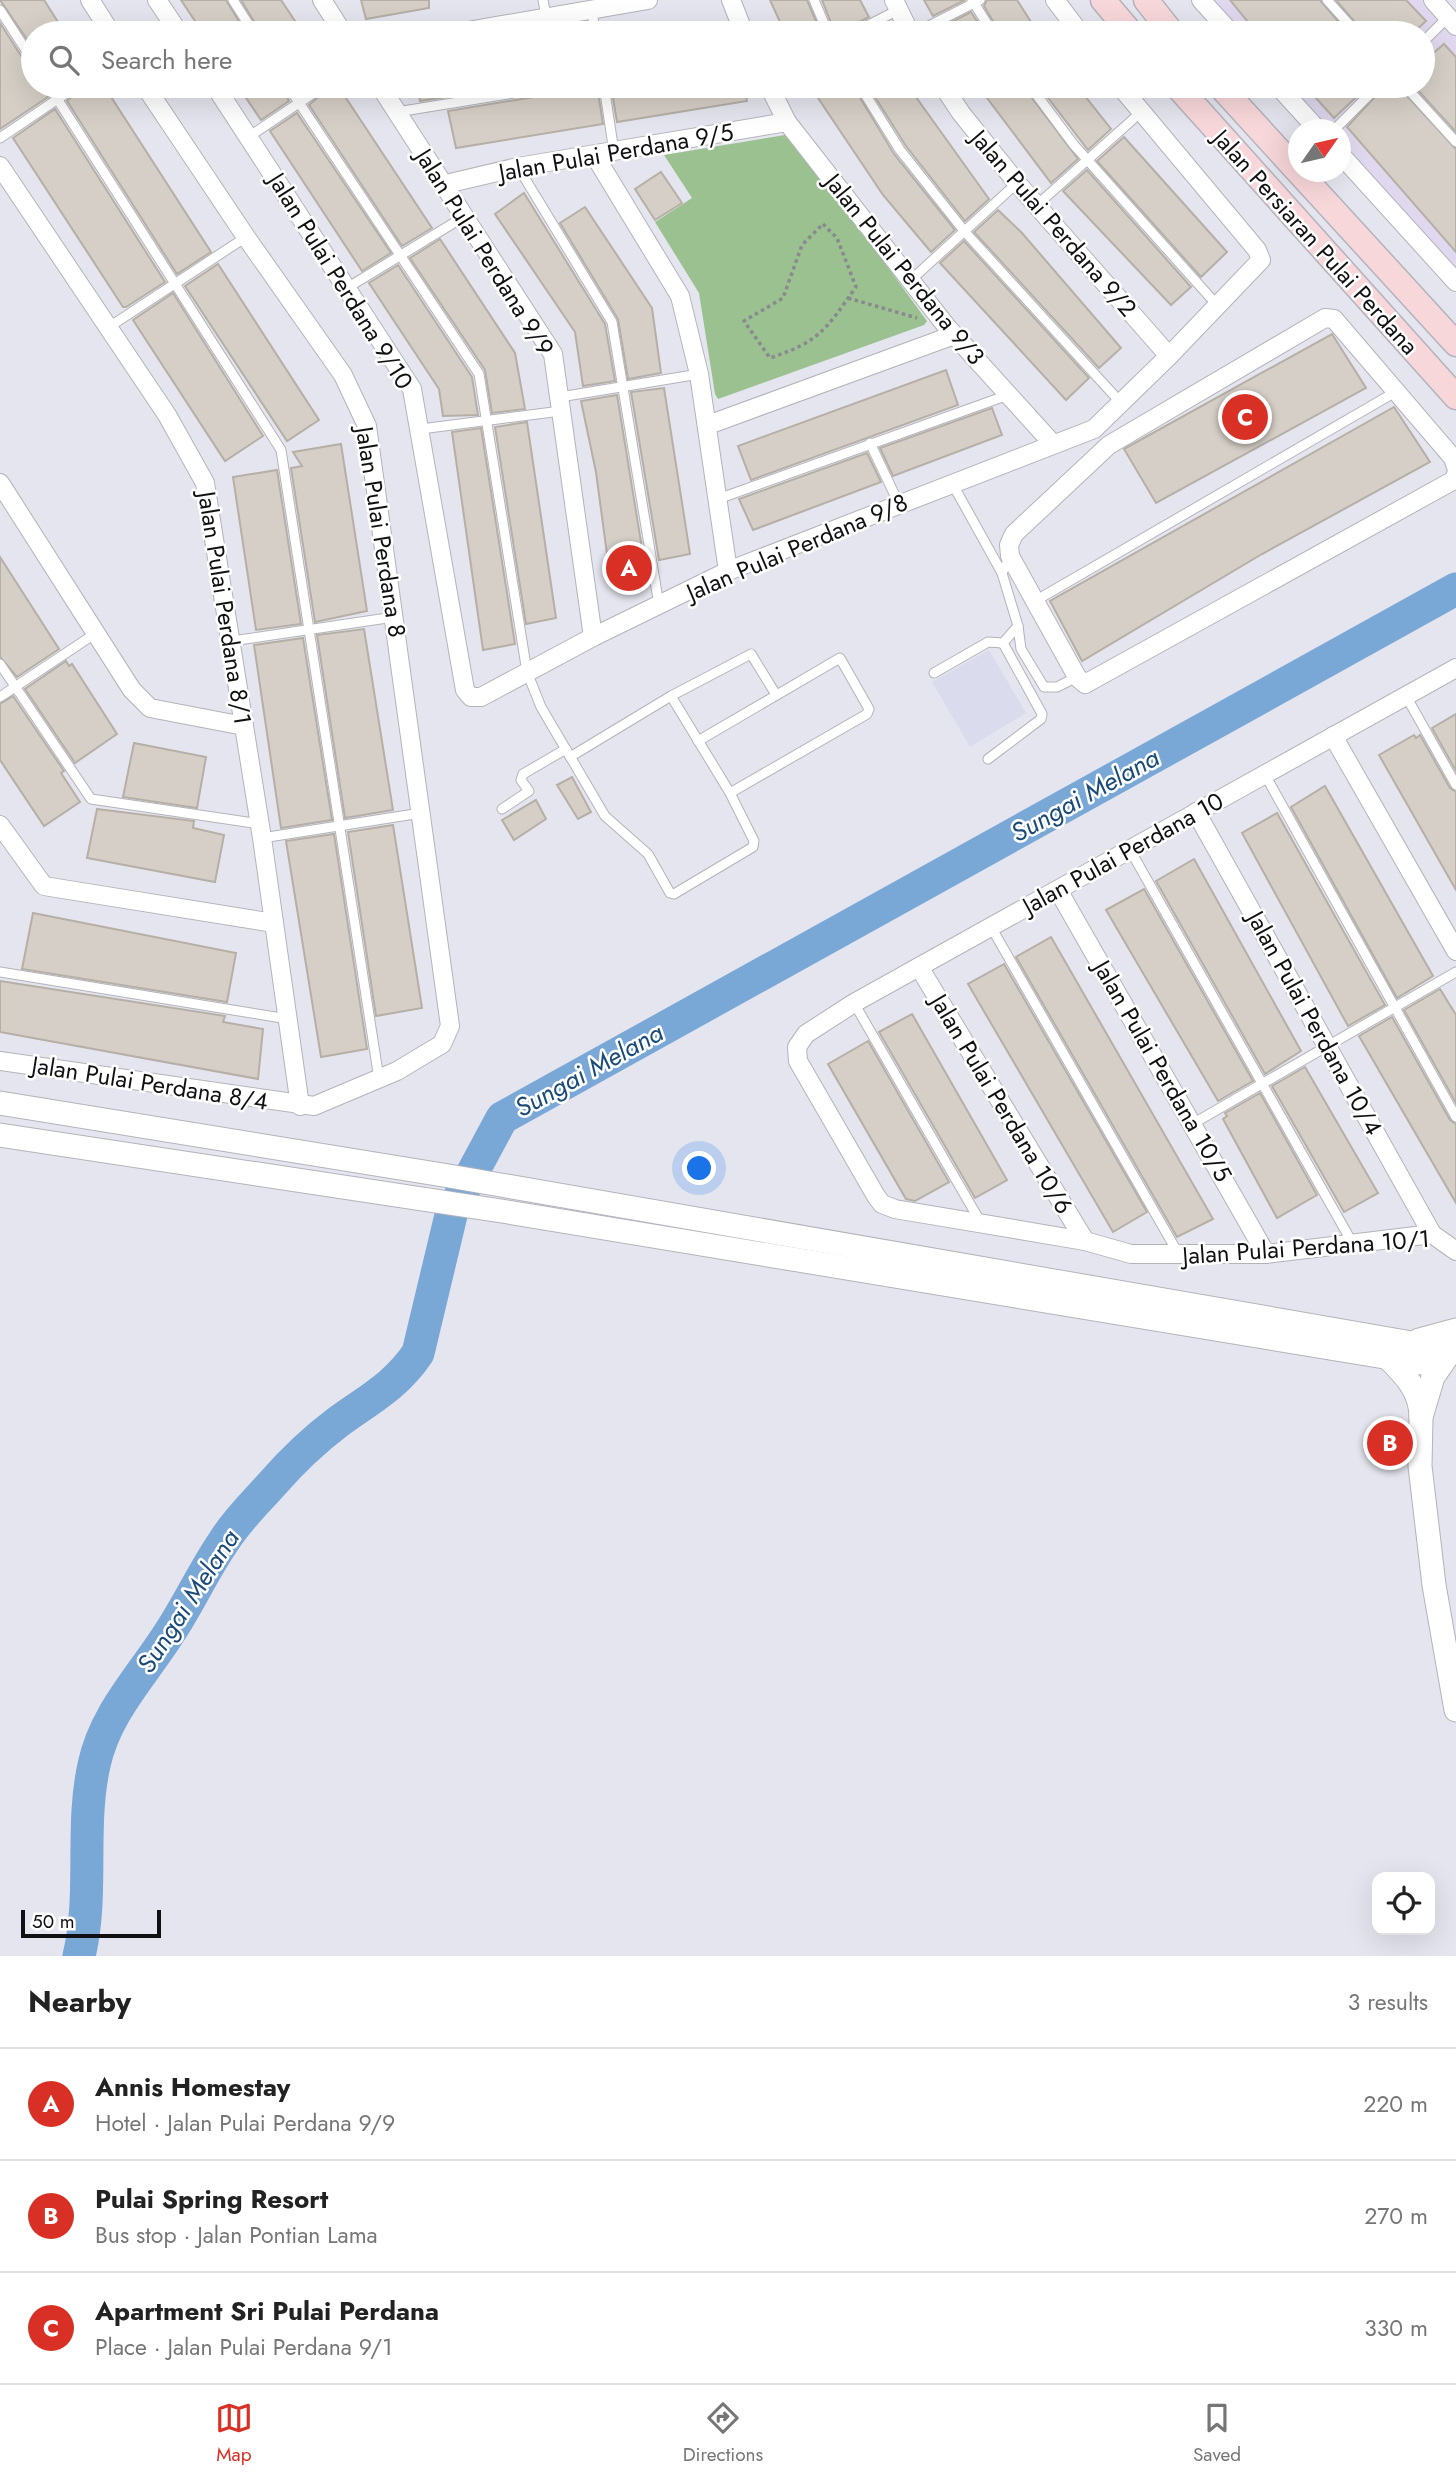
<!DOCTYPE html>
<html lang="en">
<head>
<meta charset="utf-8">
<style>
  body { margin:0; font-family:Jost,sans-serif; background:#f6f6f6; color:#222 }
  .controls { position:absolute; right:21px; bottom:21px; display:grid; overflow:hidden; border-radius:14px; box-shadow:0 7px 28px #0002 }
  .controls button { width:63px; height:63px; display:grid; place-items:center; padding:0; border:0; border-bottom:2px solid #e0e0e0; background:#fff; color:#222; font:35px sans-serif }
  .compass { position:absolute; left:1288px; top:119px; width:63px; height:63px; border-radius:50%; background:#fff; box-shadow:0 7px 28px #0002; rotate:56deg }
  .scale { position:absolute; left:21px; bottom:18px; width:140px; box-sizing:border-box; padding-left:7px; border:4px solid #101013; border-top:0; font-size:19px; line-height:24px; white-space:nowrap; color:#101013; -webkit-text-stroke:5px #fff; paint-order:stroke }
  .you { position:absolute; left:700px; top:1169px; width:24px; height:24px; margin:-18px; border:5px solid #fff; border-radius:50%; background:#1a73e8; box-shadow:0 0 0 10px #1a73e833 }
  .badge { display:grid; place-items:center; width:46px; height:46px; border-radius:50%; background:#d93025; color:#fff; font-size:23px; font-weight:700 }
  .pin { position:absolute; translate:-50% -50%; border:4px solid #fff; box-shadow:0 2px 7px #0006 }
  .list { margin:0; padding:0; list-style:none }
  h2 { display:flex; justify-content:space-between; align-items:center; height:91px; margin:0; padding:0 28px; font-size:30px }
  h2 small { font-size:23px; font-weight:400; color:#767676 }
  .list li { display:grid; grid-template-columns:46px 1fr auto; gap:21px; align-items:center; box-sizing:border-box; height:112px; padding:0 28px; border-top:2px solid #e0e0e0 }
  .list b { display:block; font-size:26px; white-space:nowrap }
  .list p { margin:0; font-size:23px; white-space:nowrap; color:#767676 }
  .list em { font-size:23px; font-style:normal; color:#767676 }
  .icon { flex:none; width:38px; height:38px; fill:none; stroke:currentColor; stroke-width:2; stroke-linecap:round; stroke-linejoin:round }
  .map { position:relative; flex:none; width:1456px; height:1956px; overflow:hidden }
  .search { position:absolute; background:#fff; box-shadow:0 7px 28px #0002; left:21px; right:21px; top:21px; height:77px; display:flex; align-items:center; gap:18px; box-sizing:border-box; padding:0 24px; border-radius:38px; color:#767676; font-size:26px }
  .sheet { height:427px; background:#fff }
  nav { display:flex; justify-content:space-around; align-items:center; box-sizing:border-box; height:98px; border-top:2px solid #e0e0e0; background:#fff; font-size:19px; color:#767676 }
  nav a { display:grid; justify-items:center; gap:4px }
  nav .on { color:#d93025 }
  .map>svg:first-child { display:block }
  .commercial { fill:#dfd8ee }
  .built { fill:#dadbec }
  .green { fill:#9ac18f }
  .lines { fill:none; stroke-linecap:round; stroke-linejoin:round }
  .river { stroke:#79a7d6; stroke-width:33 }
  .building { fill:#d6cfc7; stroke:#b5afa6; stroke-width:2 }
  .service-casing { stroke:#b3b3bc; stroke-width:11 }
  .minor-casing { stroke:#b3b3bc; stroke-width:20 }
  .tertiary-casing { stroke:#b3b3bc; stroke-width:25 }
  .secondary-casing { stroke:#b3b3bc; stroke-width:27 }
  .path { stroke:#898990; stroke-width:3.5; stroke-dasharray:3.5 3.5; stroke-linecap:butt }
  .service { stroke:#fff; stroke-width:9 }
  .minor { stroke:#fff; stroke-width:18 }
  .tertiary { stroke:#fff; stroke-width:23 }
  .secondary { stroke:#f8d7da; stroke-width:24 }
  .labels { text-anchor:middle; dominant-baseline:central; stroke-width:5; stroke-linejoin:round; paint-order:stroke }
  .street-label { font-size:24px; fill:#101013; stroke:#fff }
  .water-label { font-size:26px; font-style:italic; fill:#1a4b78; stroke:#fff }
</style>
</head>
<body>
<div class="map">
<svg width="1456" height="1956" viewBox="0 0 1456 1956">
  <rect width="100%" height="100%" fill="#e5e5ef"/>
  <path class="commercial" d="M1192 0H1442L1456 16V291L1341 165 1340 130 1308 129 1269 86H1423V33H1222Z"/>
  <path class="built" d="M989 650 1026 713 970 747 932 682Z"/>
  <path class="green" d="M791 134 927 321 924 325 718 399 715 394 699 293 655 222 692 198 664 155Z"/>
  <g class="lines">
    <path class="river" d="M79 1956C94 1894 80 1828 94 1765 105 1713 142 1676 170 1632 189 1603 204 1570 224 1541 237 1520 256 1502 272 1484 292 1461 314 1440 338 1422 368 1400 396 1386 418 1353L452 1211 502 1118 1456 589"/>
  </g>
  <g class="building">
    <path d="M0 0H44L65 33H33V48Z"/>
    <path d="M181 0H226L246 33H203Z"/>
    <path d="M241 0H281L303 33H261Z"/>
    <path d="M361 0H429V8L366 19Z"/>
    <path d="M770 0H807L821 33H785Z"/>
    <path d="M822 0H860L869 17 849 27 846 33H835Z"/>
    <path d="M924 0H965L933 16Z"/>
    <path d="M987 0H1017L1038 33H1000L984 6Z"/>
    <path d="M1230 0H1320L1348 33H1257Z"/>
    <path d="M1336 0H1406L1426 21 1413 33H1364Z"/>
    <path d="M971 12 985 33H943L940 28Z"/>
    <path d="M0 23 27 65 33 68V86H42L48 97 0 129Z"/>
    <path d="M1444 44 1456 57V132L1414 86H1423V62Z"/>
    <path d="M84 86H104L211 252 177 274 67 101Z"/>
    <path d="M238 86H281L289 101 261 120Z"/>
    <path d="M331 86H338L432 228 402 246 309 105Z"/>
    <path d="M417 86H515L420 101Z"/>
    <path d="M564 86H597L603 124 456 148 448 111 558 93Z"/>
    <path d="M611 86H744L747 101 617 122Z"/>
    <path d="M810 86H853L894 154 955 230 931 252 883 195Z"/>
    <path d="M868 86H908L989 199 965 221 906 146Z"/>
    <path d="M978 86H1023L1078 159 1051 183Z"/>
    <path d="M1039 86H1077L1111 129 1088 150Z"/>
    <path d="M1305 86H1368L1334 118Z"/>
    <path d="M1385 86H1398L1456 149V252L1347 127Z"/>
    <path d="M55 109 165 282 126 307H123L13 138Z"/>
    <path d="M297 113 391 253 362 271 270 131Z"/>
    <path d="M1124 137 1227 252 1201 277 1097 161Z"/>
    <path d="M1087 170 1191 287 1171 305 1063 191Z"/>
    <path d="M661 172 682 203 655 220 635 189Z"/>
    <path d="M524 193 605 324 615 381 583 386 575 332 495 214Z"/>
    <path d="M585 207 652 308 661 373 628 379 618 319 560 223Z"/>
    <path d="M998 210 1022 233 1121 348 1099 368 974 232Z"/>
    <path d="M440 239 515 353 525 409 492 413 485 370 410 258Z"/>
    <path d="M964 241 1089 378 1066 400 940 263Z"/>
    <path d="M218 264 319 420 287 441 185 286Z"/>
    <path d="M398 265 472 377 478 415 443 416 439 389 369 283Z"/>
    <path d="M173 293 263 436 225 461 133 320Z"/>
    <path d="M1332 334 1366 388 1156 503 1124 449Z"/>
    <path d="M946 370 958 405 751 480 738 446Z"/>
    <path d="M664 388 690 554 659 560 631 392Z"/>
    <path d="M617 395 647 579 611 584 596 472 581 401Z"/>
    <path d="M1394 407 1430 462 1262 554 1082 661 1050 601Z"/>
    <path d="M992 408 1002 435 893 476 880 448Z"/>
    <path d="M527 422 556 618 526 624 495 427Z"/>
    <path d="M481 428 515 644 483 650 452 432Z"/>
    <path d="M341 444 367 611 315 622 291 468 302 466 293 452Z"/>
    <path d="M867 453 881 482 753 530 739 499Z"/>
    <path d="M277 470 301 624 256 630 233 477Z"/>
    <path d="M0 557 59 649 17 677 0 657Z"/>
    <path d="M364 629 393 810 345 818 317 635Z"/>
    <path d="M303 638 332 820 281 828 254 645Z"/>
    <path d="M66 661 69 666 72 664 117 734 75 763 25 689Z"/>
    <path d="M13 696 64 771 61 773 80 802 44 826 0 760V704Z"/>
    <path d="M1456 714V771L1432 728Z"/>
    <path d="M1414 735 1416 738 1420 735 1450 788 1456 792V890L1379 755Z"/>
    <path d="M134 743 206 757 197 808 123 797Z"/>
    <path d="M572 777 591 812 578 819 557 785Z"/>
    <path d="M1325 786 1433 976 1397 998 1291 807Z"/>
    <path d="M536 800 546 819 514 840 502 820Z"/>
    <path d="M97 809 194 821 193 828 224 835 215 882 87 858Z"/>
    <path d="M1277 813 1385 1005 1348 1026 1242 833Z"/>
    <path d="M393 825 422 1008 376 1016 348 832Z"/>
    <path d="M334 834 367 1049 321 1057 286 841Z"/>
    <path d="M1194 859 1301 1051 1265 1074 1156 881Z"/>
    <path d="M1144 889 1253 1081 1218 1101 1106 910Z"/>
    <path d="M33 913 236 953 227 1002 22 969Z"/>
    <path d="M1051 937 1213 1219 1177 1237 1016 957Z"/>
    <path d="M1004 964 1147 1212 1113 1232 968 984Z"/>
    <path d="M0 981 225 1016 223 1022 263 1029 258 1079 0 1032Z"/>
    <path d="M1440 989 1456 1015V1103L1404 1010Z"/>
    <path d="M912 1014 1007 1180 975 1198 879 1032Z"/>
    <path d="M1392 1017 1450 1120 1456 1124V1203L1359 1036Z"/>
    <path d="M868 1041 949 1182 915 1201 906 1199 828 1064Z"/>
    <path d="M1305 1067 1378 1193 1344 1212 1272 1086Z"/>
    <path d="M1260 1093 1317 1195 1277 1218 1223 1119 1227 1116 1225 1113Z"/>
  </g>
  <g class="lines">
    <g class="service-casing">
      <g id="service">
        <path d="M233 0 254 33"/>
        <path d="M543 0 546 16"/>
        <path d="M814 0 828 33"/>
        <path d="M972 0 993 33"/>
        <path d="M1327 0 1357 33"/>
        <path d="M592 9 595 33"/>
        <path d="M0 10 33 61"/>
        <path d="M853 33 898 10"/>
        <path d="M915 33 980 0"/>
        <path d="M1423 42 1448 17"/>
        <path d="M49 86 281 450 379 1079"/>
        <path d="M288 86 479 374 527 672 541 707 605 816 648 854 670 893 674 894 753 847 754 841 730 793 671 696"/>
        <path d="M604 86 614 152"/>
        <path d="M860 86 900 150 965 232 1122 404"/>
        <path d="M1030 86 1074 145 1217 305"/>
        <path d="M1405 86 1456 142"/>
        <path d="M397 112 557 86"/>
        <path d="M1334 130 1378 86"/>
        <path d="M250 136 324 86"/>
        <path d="M0 138 77 86"/>
        <path d="M518 167 612 322 659 605"/>
        <path d="M1037 205 1140 113"/>
        <path d="M911 280 1017 183"/>
        <path d="M347 288 465 216"/>
        <path d="M109 327 246 237"/>
        <path d="M560 397 699 374"/>
        <path d="M421 429 561 411"/>
        <path d="M870 443 899 504"/>
        <path d="M952 483 1002 573"/>
        <path d="M718 499 1008 395"/>
        <path d="M1010 557 1002 573 1018 626 1021 649 1044 687H1057L1077 677"/>
        <path d="M1035 601 1397 391"/>
        <path d="M232 641 394 617"/>
        <path d="M0 664 91 799 260 824"/>
        <path d="M934 673 988 642 1003 643"/>
        <path d="M1406 696 1456 785"/>
        <path d="M0 697 96 633"/>
        <path d="M698 741 840 658 869 709 867 714 730 793"/>
        <path d="M570 757 671 696 751 654 775 693"/>
        <path d="M988 759 1041 719 1042 714 1003 643 1018 626"/>
        <path d="M1264 773 1456 1117"/>
        <path d="M502 809 529 791 521 780 523 774 566 749"/>
        <path d="M262 838 421 813"/>
        <path d="M1129 848 1353 1244"/>
        <path d="M991 927 1178 1253"/>
        <path d="M0 972 288 1019"/>
        <path d="M854 1003 981 1223"/>
        <path d="M1194 1123 1456 972"/>
      </g>
    </g>
    <g class="minor-casing">
      <g id="minor">
        <path d="M90 0 111 33"/>
        <path d="M157 0 179 33"/>
        <path d="M322 0 343 33"/>
        <path d="M731 0 744 33"/>
        <path d="M894 0 910 33"/>
        <path d="M1055 0 1080 33"/>
        <path d="M1201 0 1231 33"/>
        <path d="M1433 0 1456 26"/>
        <path d="M456 33 648 0"/>
        <path d="M215 86 412 389 465 690 471 697H481L593 637 728 571 1094 429 1169 356 1261 260 1257 250 1120 86"/>
        <path d="M380 86 553 354 593 637"/>
        <path d="M769 86 787 122 947 327 1053 444"/>
        <path d="M943 86 961 113 1017 183 1169 356"/>
        <path d="M1278 86 1318 130"/>
        <path d="M1340 154 1456 282"/>
        <path d="M595 156 680 296 699 374 728 571"/>
        <path d="M0 166 167 415 205 483 262 838 300 1106"/>
        <path d="M446 184 518 167 787 122"/>
        <path d="M708 425 954 335"/>
        <path d="M1456 467 1453 458 1334 319 1325 318 1109 445 1014 534 1009 545 1010 556 1077 677 1085 684 1454 480 1456 474"/>
        <path d="M0 483 132 690 150 708 244 726"/>
        <path d="M1456 668 854 1003 806 1034 797 1047 798 1061 876 1196 882 1204 895 1209 1085 1241 1131 1254H1266L1432 1234 1456 1251"/>
        <path d="M1333 736 1456 951"/>
        <path d="M1196 812 1432 1234"/>
        <path d="M0 825 44 886 274 923"/>
        <path d="M1058 890 1266 1254"/>
        <path d="M919 967 1085 1241"/>
        <path d="M0 1061 314 1106 397 1071 442 1044 450 1026 367 426 343 375 246 237 145 86"/>
      </g>
    </g>
    <g class="tertiary-casing">
      <g id="tertiary">
        <path d="M0 1103 449 1176 1452 1350"/>
        <path d="M0 1135 508 1212 1439 1366"/>
        <path d="M1419 1340 1456 1330"/>
        <path d="M1448 1355 1433 1377 1421 1417 1420 1466 1434 1585 1456 1710"/>
        <path d="M1388 1358C1405 1375 1421 1391 1421 1417"/>
      </g>
    </g>
    <g class="secondary-casing">
      <g id="secondary">
        <path d="M1103 0 1131 33"/>
        <path d="M1146 0 1172 33"/>
        <path d="M1177 86 1456 397"/>
        <path d="M1220 86 1456 344"/>
      </g>
    </g>
    <g class="path">
      <path d="M823 224 837 238 856 287C826 329 821 341 770 358L744 321 783 298 802 245Z"/>
      <path d="M848 298 917 318"/>
    </g>
    <use href="#service" class="service"/>
    <use href="#minor" class="minor"/>
    <use href="#tertiary" class="tertiary"/>
    <use href="#secondary" class="secondary"/>
  </g>
  <g class="labels">
    <g class="street-label">
      <text transform="translate(616 152) rotate(-10)">Jalan Pulai Perdana 9/5</text>
      <text transform="translate(1054 223) rotate(49)">Jalan Pulai Perdana 9/2</text>
      <text transform="translate(1316 242) rotate(48)">Jalan Persiaran Pulai Perdana</text>
      <text transform="translate(485 252) rotate(58)">Jalan Pulai Perdana 9/9</text>
      <text transform="translate(905 269) rotate(51)">Jalan Pulai Perdana 9/3</text>
      <text transform="translate(341 281) rotate(58)">Jalan Pulai Perdana 9/10</text>
      <text transform="translate(381 532) rotate(81)">Jalan Pulai Perdana 8</text>
      <text transform="translate(797 547) rotate(-23)">Jalan Pulai Perdana 9/8</text>
      <text transform="translate(225 608) rotate(81)">Jalan Pulai Perdana 8/1</text>
      <text transform="translate(1123 853) rotate(-29)">Jalan Pulai Perdana 10</text>
      <text transform="translate(1315 1023) rotate(61)">Jalan Pulai Perdana 10/4</text>
      <text transform="translate(1163 1071) rotate(60)">Jalan Pulai Perdana 10/5</text>
      <text transform="translate(150 1083) rotate(9)">Jalan Pulai Perdana 8/4</text>
      <text transform="translate(1002 1104) rotate(59)">Jalan Pulai Perdana 10/6</text>
      <text transform="translate(1306 1247) rotate(-4)">Jalan Pulai Perdana 10/1</text>
    </g>
    <g class="water-label">
      <text transform="translate(1085 795) rotate(-29)">Sungai Melana</text>
      <text transform="translate(589 1070) rotate(-29)">Sungai Melana</text>
      <text transform="translate(188 1601) rotate(-57)">Sungai Melana</text>
    </g>
  </g>
</svg>
<div class="controls">
<button><svg class="icon" aria-label="locate" viewBox="0 0 24 24"><circle cx="12" cy="12" r="6"/><path d="M12 2v4M12 18v4M2 12h4M18 12h4"/></svg></button>
</div>
<svg class="compass" viewBox="-18 -18 36 36"><path d="M0-13l5 13h-10z" fill="#e53935"/><path d="M0 13l5-13h-10z" fill="#767676"/></svg>
<div class="scale">50 m</div>
<div class="you"></div>
<div class="pin badge" style="left:629px;top:568px">A</div>
<div class="pin badge" style="left:1390px;top:1443px">B</div>
<div class="pin badge" style="left:1245px;top:417px">C</div>
<div class="search"><svg class="icon" aria-label="search" viewBox="0 0 24 24"><circle cx="10" cy="10" r="6"/><path d="M15 15l6 6"/></svg>Search here</div>
</div>
<section class="sheet">
<h2>Nearby<small>3 results</small></h2>
<ul class="list">
<li><span class="badge">A</span><div><b>Annis Homestay</b><p>Hotel · Jalan Pulai Perdana 9/9</p></div><em>220 m</em></li>
<li><span class="badge">B</span><div><b>Pulai Spring Resort</b><p>Bus stop · Jalan Pontian Lama</p></div><em>270 m</em></li>
<li><span class="badge">C</span><div><b>Apartment Sri Pulai Perdana</b><p>Place · Jalan Pulai Perdana 9/1</p></div><em>330 m</em></li>
</ul>
</section>
<nav>
<a class="on"><svg class="icon" aria-label="map" viewBox="0 0 24 24"><path d="M3 6l6-2 6 2 6-2v14l-6 2-6-2-6 2zM9 4v14M15 6v14"/></svg>Map</a>
<a><svg class="icon" aria-label="directions" viewBox="0 0 24 24"><path d="M12 3l9 9-9 9-9-9zM9 14v-3h6M13 9l2 2-2 2"/></svg>Directions</a>
<a><svg class="icon" aria-label="saved" viewBox="0 0 24 24"><path d="M7 4h10v16l-5-4-5 4z"/></svg>Saved</a>
</nav>
</body>
</html>
